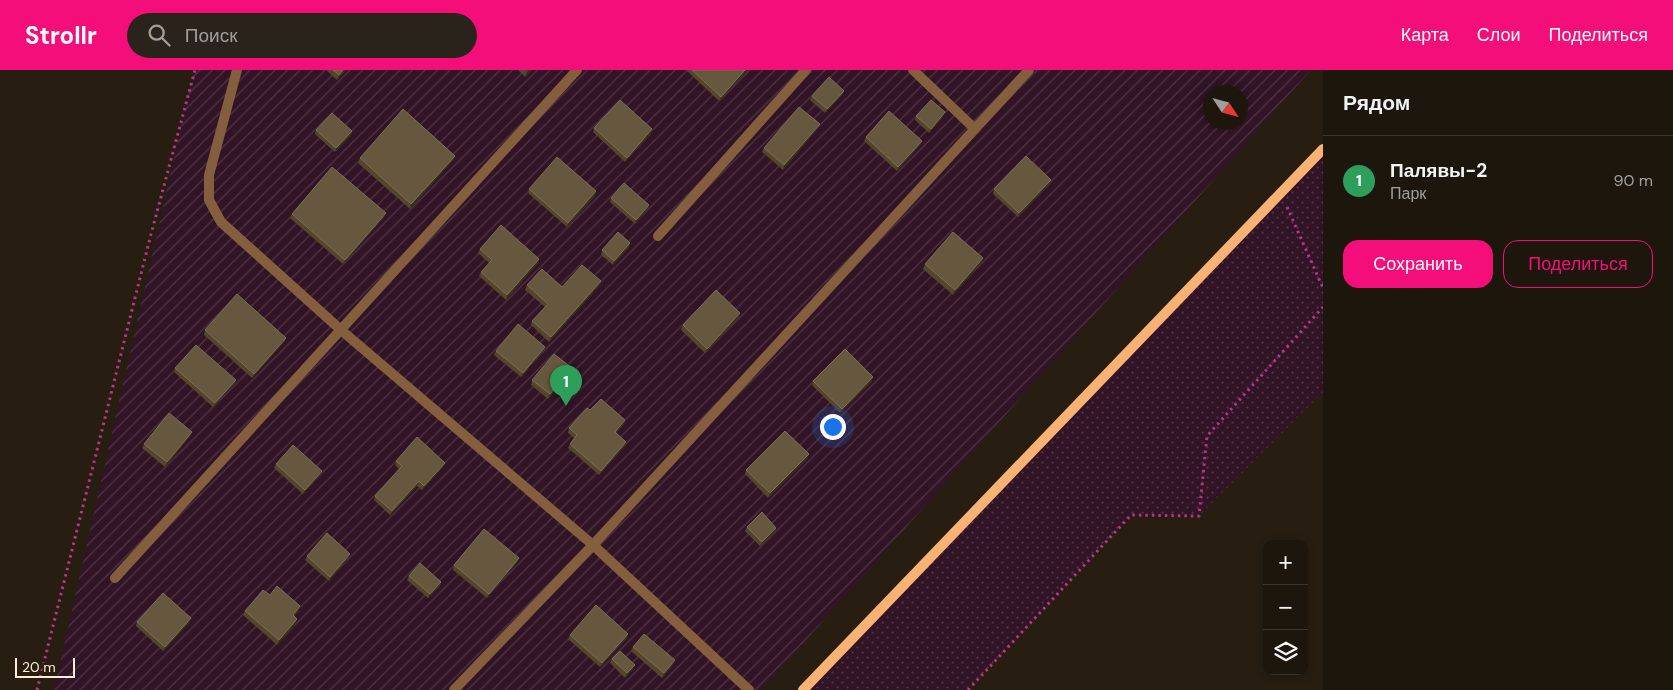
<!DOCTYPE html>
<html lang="ru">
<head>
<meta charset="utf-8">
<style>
  body { margin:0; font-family:"DM Sans",sans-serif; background:#2a231b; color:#f1f3f6 }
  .controls { position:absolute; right:15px; bottom:15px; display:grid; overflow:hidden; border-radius:10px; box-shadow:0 2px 8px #0003 }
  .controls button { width:45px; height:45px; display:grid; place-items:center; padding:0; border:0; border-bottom:1px solid #3b352e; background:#1d160d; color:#f1f3f6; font:25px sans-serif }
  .compass { position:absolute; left:1203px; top:15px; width:45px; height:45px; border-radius:50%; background:#1d160d; box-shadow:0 2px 8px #0003; rotate:126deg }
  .scale { position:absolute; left:15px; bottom:12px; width:60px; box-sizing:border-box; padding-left:5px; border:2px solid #fdedd9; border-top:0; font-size:14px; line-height:18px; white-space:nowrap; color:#fdedd9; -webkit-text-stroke:4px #271e11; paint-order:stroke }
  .you { position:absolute; left:832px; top:356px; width:18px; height:18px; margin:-12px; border:4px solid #fff; border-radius:50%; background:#1a73e8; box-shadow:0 0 0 8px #1a73e833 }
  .badge { display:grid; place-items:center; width:32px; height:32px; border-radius:50%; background:#f40e7a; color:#fff; font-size:16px; font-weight:700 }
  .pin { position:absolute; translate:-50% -41px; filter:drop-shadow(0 1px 2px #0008) }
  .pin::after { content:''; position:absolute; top:26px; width:18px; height:15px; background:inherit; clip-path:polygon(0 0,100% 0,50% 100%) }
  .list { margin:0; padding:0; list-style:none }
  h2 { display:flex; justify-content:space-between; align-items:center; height:65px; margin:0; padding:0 20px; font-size:21px }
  h2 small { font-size:16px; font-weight:400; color:#a09f9d }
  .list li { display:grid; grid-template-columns:32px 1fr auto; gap:15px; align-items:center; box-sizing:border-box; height:90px; padding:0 20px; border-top:1px solid #3b352e }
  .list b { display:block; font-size:19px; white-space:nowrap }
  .list p { margin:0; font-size:16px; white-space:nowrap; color:#a09f9d }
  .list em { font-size:16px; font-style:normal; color:#a09f9d }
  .actions { display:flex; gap:10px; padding:15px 20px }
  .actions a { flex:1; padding:11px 0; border:1px solid #f40e7a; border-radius:15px; text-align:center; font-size:18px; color:#f40e7a }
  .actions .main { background:#f40e7a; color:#fff }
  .icon { flex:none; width:28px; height:28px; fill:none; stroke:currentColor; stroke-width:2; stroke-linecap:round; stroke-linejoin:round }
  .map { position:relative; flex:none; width:1323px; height:620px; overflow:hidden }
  header { display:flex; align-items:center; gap:30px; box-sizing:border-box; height:70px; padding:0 25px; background:#f40e7a; color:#fff }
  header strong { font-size:24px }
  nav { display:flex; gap:28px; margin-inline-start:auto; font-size:18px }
  .search { width:350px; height:45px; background:#2a231b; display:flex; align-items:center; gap:12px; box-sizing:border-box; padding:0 18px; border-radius:28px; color:#a09f9d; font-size:19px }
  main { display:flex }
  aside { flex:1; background:#1d160d }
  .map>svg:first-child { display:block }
  .grass { fill:url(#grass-dots) }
  .garden { fill:url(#garden-furrows); fill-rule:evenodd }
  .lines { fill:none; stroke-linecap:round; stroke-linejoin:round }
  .path { stroke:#b53585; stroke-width:3; stroke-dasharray:2.5 4; stroke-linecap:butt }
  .service { stroke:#845f3e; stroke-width:10 }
  .minor { stroke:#845f3e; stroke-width:10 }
  .secondary { stroke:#f9b174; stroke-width:10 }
  .wall { fill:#54452b }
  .shaded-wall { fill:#3a2e19 }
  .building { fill:#66573e; stroke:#7e6e56 }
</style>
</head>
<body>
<header>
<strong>Strollr</strong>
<div class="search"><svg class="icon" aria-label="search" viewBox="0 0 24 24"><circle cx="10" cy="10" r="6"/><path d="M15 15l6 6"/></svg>Поиск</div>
<nav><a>Карта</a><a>Слои</a><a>Поделиться</a></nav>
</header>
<main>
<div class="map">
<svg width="1323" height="620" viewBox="0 0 1323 620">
  <defs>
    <pattern id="grass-dots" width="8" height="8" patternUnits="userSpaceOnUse" patternTransform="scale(1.25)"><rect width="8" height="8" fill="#311425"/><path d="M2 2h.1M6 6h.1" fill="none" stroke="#503644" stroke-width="1.8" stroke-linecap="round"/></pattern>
    <pattern id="garden-furrows" width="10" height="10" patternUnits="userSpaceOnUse" patternTransform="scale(1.25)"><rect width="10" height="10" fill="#311425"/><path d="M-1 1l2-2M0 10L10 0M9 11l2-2" fill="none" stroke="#503644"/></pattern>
  </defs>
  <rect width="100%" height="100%" fill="#271e11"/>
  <path class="grass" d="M1323 79V322L1199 446 1131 445 968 620H803Z"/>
  <path class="garden" d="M194 0H1311L762 620H54ZM1210 22H1240V52H1210Z"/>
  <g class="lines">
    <g class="path">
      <path d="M1287 137 1323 218"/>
      <path d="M37 620 150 168 195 0"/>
      <path d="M968 620 1131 445 1199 446 1207 366 1323 237"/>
    </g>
    <path class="service" d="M658 166 806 0"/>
    <g class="minor">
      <path d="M237 0 209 105V130L221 152 341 260 593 475 749 620"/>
      <path d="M913 0 975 59"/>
      <path d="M115 508 577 0"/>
      <path d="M454 620 593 475 1029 0"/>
    </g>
    <path class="secondary" d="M803 620 1323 79"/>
  </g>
  <g class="wall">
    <path d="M326 0H346L337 10Z"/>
    <path d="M518 0H532L525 7Z"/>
    <path d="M686 0H746L745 3 719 31Z"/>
    <path d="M842 25 825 43 810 30 812 26Z"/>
    <path d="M916 46 943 47 929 63 915 50Z"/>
    <path d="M594 58 651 64 625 92 593 62Z"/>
    <path d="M818 58 783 100 762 82 764 78Z"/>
    <path d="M316 60 352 61 351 65 335 82 315 64Z"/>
    <path d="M866 67 922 71 920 75 897 101 864 71Z"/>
    <path d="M455 86 453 90 410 139 358 93 360 88Z"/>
    <path d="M1051 110 1050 114 1018 147 993 124 994 119Z"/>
    <path d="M529 119 596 121 595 126 567 157 528 123Z"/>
    <path d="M611 128 648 139 635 154 610 132Z"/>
    <path d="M292 144 384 147 343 194 290 148Z"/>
    <path d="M629 177 613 195 601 185 602 180Z"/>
    <path d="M480 179 539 189 538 193 506 230 479 206 481 202 489 193 478 183Z"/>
    <path d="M983 188 981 193 953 225 923 199 925 194Z"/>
    <path d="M601 211 599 216 549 272 531 255 532 251 545 237 525 220 527 215 562 217Z"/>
    <path d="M739 248 705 283 681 260 683 255Z"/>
    <path d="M205 260 286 268 284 272 252 308 204 265Z"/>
    <path d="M545 277 543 281 521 307 494 285 496 281Z"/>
    <path d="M175 298 236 310 234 314 213 337 174 302Z"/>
    <path d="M570 302 548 329 531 315 532 310Z"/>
    <path d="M813 311H872L840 343 812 315Z"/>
    <path d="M590 340 625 350 624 354 616 363 626 372 625 376 599 405 568 378 570 374 574 368 568 363 569 358Z"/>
    <path d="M190 366 165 397 142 378 144 374Z"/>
    <path d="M809 384 807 389 768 428 745 404 746 400Z"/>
    <path d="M396 391 443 397 422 420 417 416 390 445 374 430 375 426 399 399 395 395Z"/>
    <path d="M276 394 320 405 303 424 274 398Z"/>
    <path d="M747 457 776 458 775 462 760 476 745 461Z"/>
    <path d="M307 486 348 488 329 511 305 490Z"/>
    <path d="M517 492 487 528 453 500 454 495Z"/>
    <path d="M409 506 441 512 440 516 428 528 407 510Z"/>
    <path d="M270 525 299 541 294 546 296 554 277 575 243 545 245 541Z"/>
    <path d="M191 548 189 553 163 581 136 556 137 552Z"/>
    <path d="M570 565 627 568 600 597 568 569Z"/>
    <path d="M633 577 673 595 662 608 631 581Z"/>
    <path d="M612 589 633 599 625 608 610 593Z"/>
  </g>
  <g class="shaded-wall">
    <path d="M343 0H346L337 10 339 5Z"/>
    <path d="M529 0H532L525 7 527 2Z"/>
    <path d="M745 0V3L719 31 721 27Z"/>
    <path d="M844 21 842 25 825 43 827 39Z"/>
    <path d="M945 42 943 47 929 63 931 59Z"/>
    <path d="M820 54 818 58 783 100 784 95Z"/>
    <path d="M652 59 651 64 625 92 627 88Z"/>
    <path d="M352 61 351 65 335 82 336 78Z"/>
    <path d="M922 71 920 75 897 101 898 97Z"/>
    <path d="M455 86 453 90 410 139 411 134Z"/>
    <path d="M1051 110 1050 114 1018 147 1019 143Z"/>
    <path d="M596 121 595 126 567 157 568 153Z"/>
    <path d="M649 135 648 139 635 154 636 150Z"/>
    <path d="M386 143 384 147 343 194 345 190Z"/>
    <path d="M630 173 629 177 613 195 614 191Z"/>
    <path d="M983 188 981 193 953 225 955 220Z"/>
    <path d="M539 189 538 193 506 230 507 225Z"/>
    <path d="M601 211 599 216 549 272 551 267Z"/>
    <path d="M740 243 739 248 705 283 707 279Z"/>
    <path d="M286 268 284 272 252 308 254 304Z"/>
    <path d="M545 277 543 281 521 307 523 303Z"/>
    <path d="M572 298 570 302 548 329 550 324Z"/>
    <path d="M873 307 872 311 840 343 842 339Z"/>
    <path d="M236 310 234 314 213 337 215 333Z"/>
    <path d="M625 350 624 354 613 366 615 362Z"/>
    <path d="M192 362 190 366 165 397 167 392Z"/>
    <path d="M626 372 625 376 599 405 601 401Z"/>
    <path d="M809 384 807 389 768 428 770 423Z"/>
    <path d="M445 393 443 397 422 420 424 416Z"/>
    <path d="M322 401 320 405 303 424 305 420Z"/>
    <path d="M419 411 417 416 390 445 392 441Z"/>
    <path d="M776 458 775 462 760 476 762 472Z"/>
    <path d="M350 484 348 488 329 511 330 507Z"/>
    <path d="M519 488 517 492 487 528 489 524Z"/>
    <path d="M441 512 440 516 428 528 430 524Z"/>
    <path d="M300 536 299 541 291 550 293 545Z"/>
    <path d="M191 548 189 553 163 581 165 577Z"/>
    <path d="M297 549 296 554 277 575 279 570Z"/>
    <path d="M628 564 627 568 600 597 602 593Z"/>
    <path d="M675 590 673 595 662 608 664 603Z"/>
    <path d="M635 595 633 599 625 608 627 603Z"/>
  </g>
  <g class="building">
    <path d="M333 0H343L339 5Z"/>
    <path d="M692 0H745L721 27Z"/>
    <path d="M829 7 844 21 827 39 812 26Z"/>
    <path d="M620 30 652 59 627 88 594 58Z"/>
    <path d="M931 30 945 42 931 59 916 46Z"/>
    <path d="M799 37 820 54 784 95 764 78Z"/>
    <path d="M403 39 455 86 411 134 360 88Z"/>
    <path d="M889 41 922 71 898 97 866 67Z"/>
    <path d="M332 43 352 61 336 78 316 60Z"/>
    <path d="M1026 86 1051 110 1019 143 994 119Z"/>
    <path d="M557 87 596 121 568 153 529 119Z"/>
    <path d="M332 97 386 143 345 190 292 144Z"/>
    <path d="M624 113 649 135 636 150 611 128Z"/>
    <path d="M501 155 539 189 507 225 481 202 492 190 480 179Z"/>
    <path d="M618 162 630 173 614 191 602 180Z"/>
    <path d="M953 162 983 188 955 220 925 194Z"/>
    <path d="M582 195 601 211 551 267 532 251 548 234 527 215 542 199 562 217Z"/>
    <path d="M716 220 740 243 707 279 683 255Z"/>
    <path d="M237 224 286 268 254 304 205 260Z"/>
    <path d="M518 254 545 277 523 303 496 281Z"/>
    <path d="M196 275 236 310 215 333 175 298Z"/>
    <path d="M845 279 873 307 842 339 813 311Z"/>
    <path d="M554 284 572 298 550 324 532 310Z"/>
    <path d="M601 329 625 350 615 362 626 372 601 401 570 374 577 365 569 358 587 338 590 340Z"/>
    <path d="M169 343 192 362 167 392 144 374Z"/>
    <path d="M785 361 809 384 770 423 746 400Z"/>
    <path d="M417 367 445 393 424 416 419 411 392 441 375 426 402 396 396 391Z"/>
    <path d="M293 375 322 401 305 420 276 394Z"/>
    <path d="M762 442 776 458 762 472 747 457Z"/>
    <path d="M484 459 519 488 489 524 454 495Z"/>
    <path d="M327 463 350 484 330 507 307 486Z"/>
    <path d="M420 493 441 512 430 524 409 506Z"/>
    <path d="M277 516 300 536 293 545 297 549 279 570 245 541 263 520 270 525Z"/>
    <path d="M163 523 191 548 165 577 137 552Z"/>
    <path d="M596 535 628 564 602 593 570 565Z"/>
    <path d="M644 564 675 590 664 603 633 577Z"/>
    <path d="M620 581 635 595 627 603 612 589Z"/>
  </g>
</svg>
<div class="controls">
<button>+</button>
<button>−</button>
<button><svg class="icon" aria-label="layers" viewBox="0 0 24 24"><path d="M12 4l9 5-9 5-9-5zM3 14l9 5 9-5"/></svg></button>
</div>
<svg class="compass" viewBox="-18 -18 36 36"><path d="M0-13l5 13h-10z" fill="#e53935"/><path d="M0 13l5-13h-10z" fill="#a09f9d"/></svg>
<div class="scale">20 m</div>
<div class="you"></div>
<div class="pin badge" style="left:566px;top:336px;background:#2e9e5b">1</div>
</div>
<aside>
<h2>Рядом<small></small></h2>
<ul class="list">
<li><span class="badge" style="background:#2e9e5b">1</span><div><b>Палявы-2</b><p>Парк</p></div><em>90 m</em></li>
</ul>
<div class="actions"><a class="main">Сохранить</a><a>Поделиться</a></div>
</aside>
</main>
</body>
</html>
